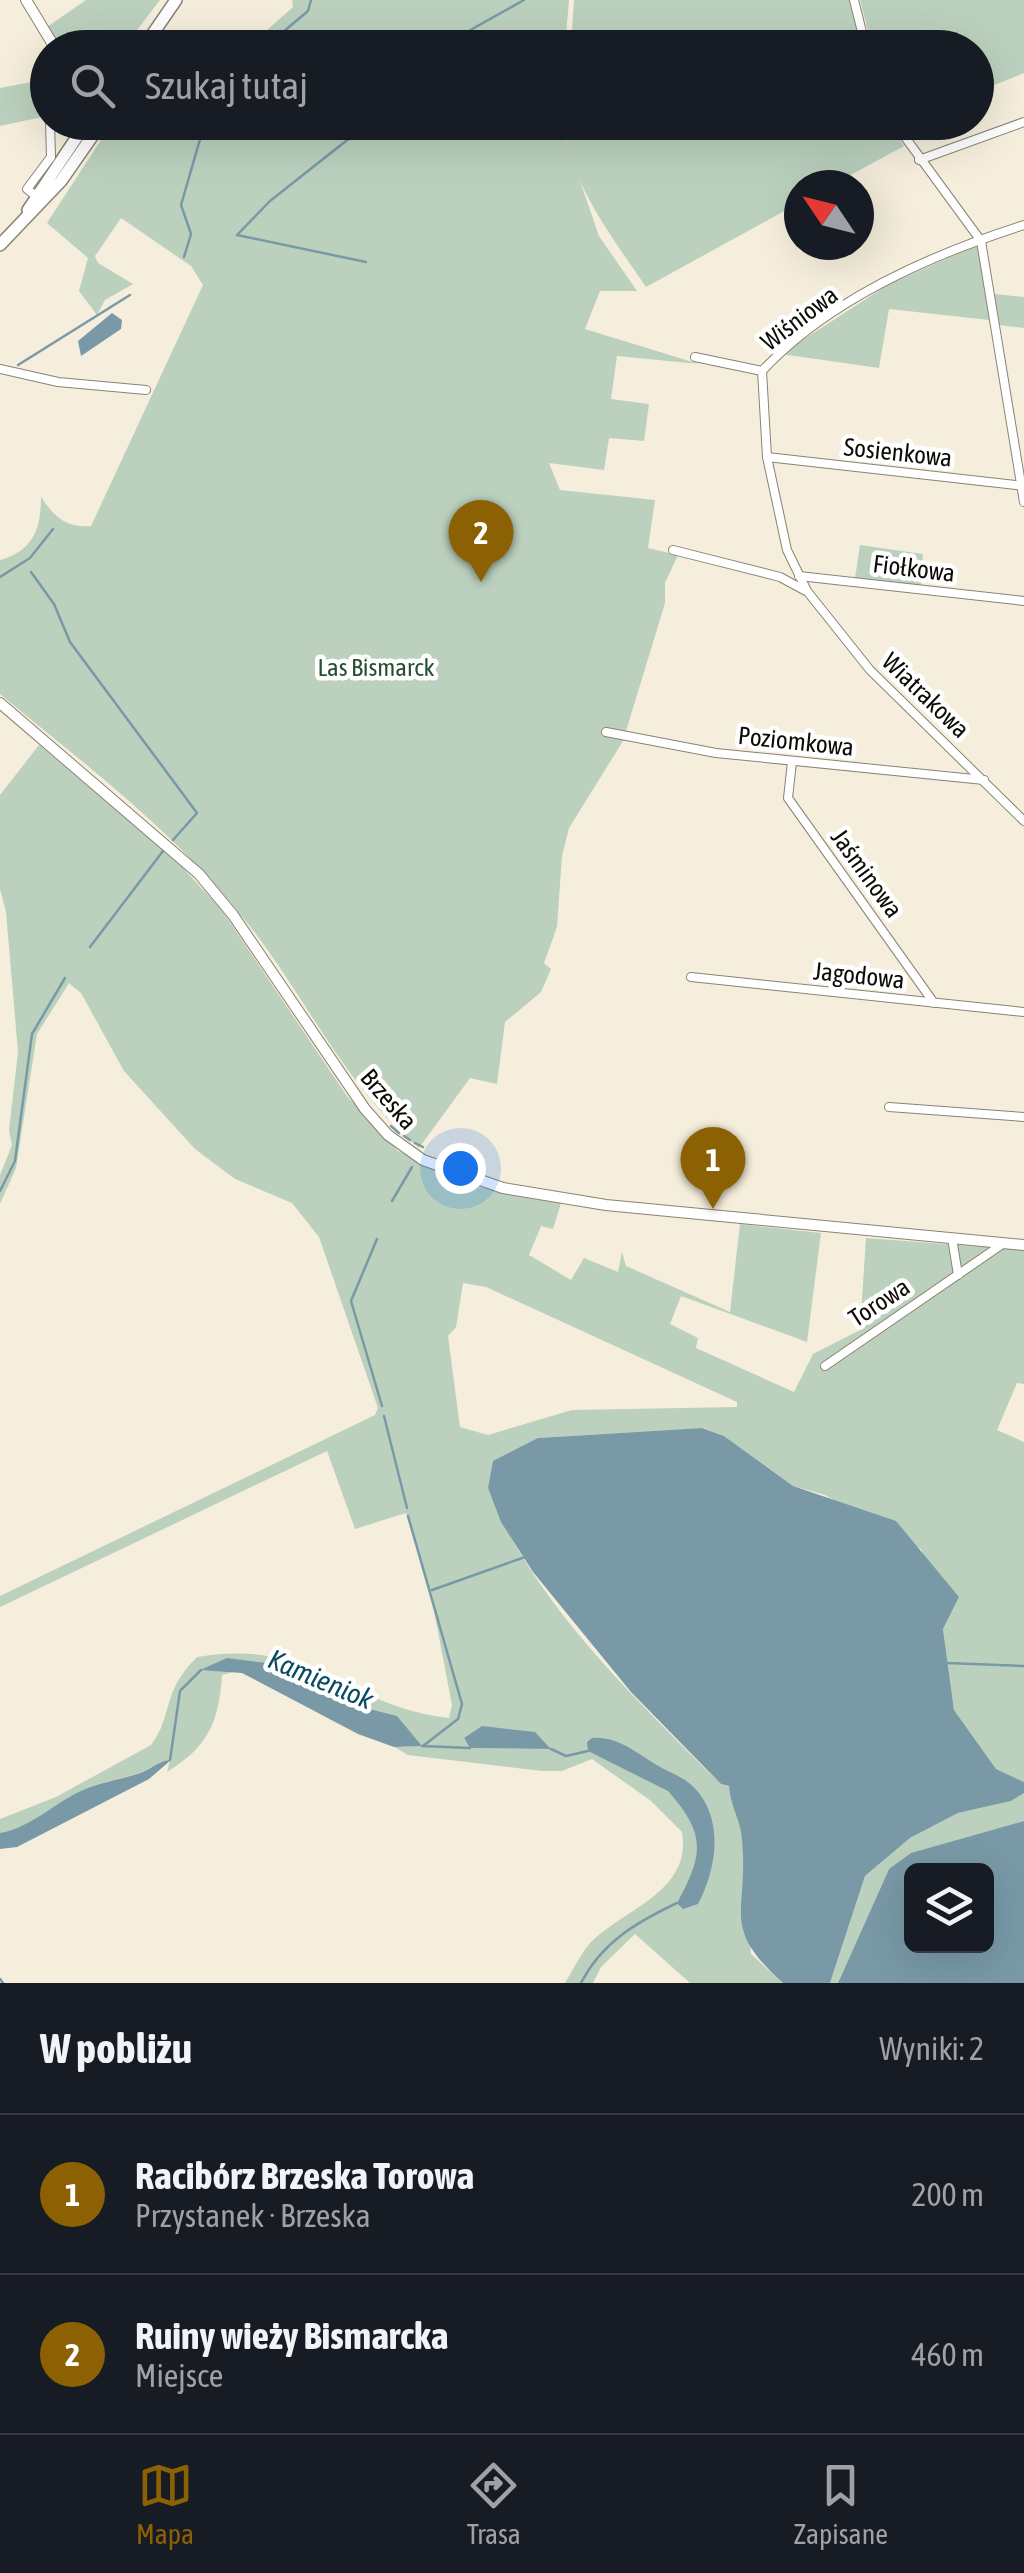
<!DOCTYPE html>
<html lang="pl">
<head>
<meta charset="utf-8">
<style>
  body { margin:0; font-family:"Asap Condensed",sans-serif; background:#242831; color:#f1f3f6 }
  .controls { position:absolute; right:30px; bottom:30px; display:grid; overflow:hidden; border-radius:15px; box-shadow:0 10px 40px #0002 }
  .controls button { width:90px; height:90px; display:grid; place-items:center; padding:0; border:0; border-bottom:2px solid #363941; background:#171b24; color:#f1f3f6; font:50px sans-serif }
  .compass { position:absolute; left:784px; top:170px; width:90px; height:90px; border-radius:50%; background:#171b24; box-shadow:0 10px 40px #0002; rotate:305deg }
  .you { position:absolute; left:460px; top:1168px; width:35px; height:35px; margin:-25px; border:8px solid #fff; border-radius:50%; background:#1a73e8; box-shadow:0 0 0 15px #1a73e833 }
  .badge { display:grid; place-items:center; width:65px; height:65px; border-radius:50%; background:#8c6104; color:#fff; font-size:32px; font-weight:700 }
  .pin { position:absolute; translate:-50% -82px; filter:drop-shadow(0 2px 5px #0008) }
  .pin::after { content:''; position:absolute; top:52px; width:35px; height:30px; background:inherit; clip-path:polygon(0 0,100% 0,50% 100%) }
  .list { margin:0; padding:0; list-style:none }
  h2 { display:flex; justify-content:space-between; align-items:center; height:130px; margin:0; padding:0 40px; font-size:42px }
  h2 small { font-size:32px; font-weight:400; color:#9ea1a6 }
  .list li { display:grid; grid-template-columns:65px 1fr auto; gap:30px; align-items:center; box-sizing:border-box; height:160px; padding:0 40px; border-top:2px solid #363941 }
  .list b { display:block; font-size:38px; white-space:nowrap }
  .list p { margin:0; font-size:32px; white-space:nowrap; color:#9ea1a6 }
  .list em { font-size:32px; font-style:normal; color:#9ea1a6 }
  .icon { flex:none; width:55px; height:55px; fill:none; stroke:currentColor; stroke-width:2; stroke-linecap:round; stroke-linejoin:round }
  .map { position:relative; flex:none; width:1024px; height:1983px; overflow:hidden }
  .search { position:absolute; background:#171b24; box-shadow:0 10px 40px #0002; left:30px; right:30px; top:30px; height:110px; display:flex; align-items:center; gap:25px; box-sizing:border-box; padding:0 35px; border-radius:55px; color:#9ea1a6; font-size:38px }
  .sheet { height:450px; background:#171b24 }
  nav { display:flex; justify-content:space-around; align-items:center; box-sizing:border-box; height:140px; border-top:2px solid #363941; background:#171b24; font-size:28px; color:#9ea1a6 }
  nav a { display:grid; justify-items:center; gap:5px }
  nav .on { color:#8c6104 }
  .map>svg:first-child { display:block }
  .green { fill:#bbd1be; fill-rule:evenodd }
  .water { fill:#7999a7; fill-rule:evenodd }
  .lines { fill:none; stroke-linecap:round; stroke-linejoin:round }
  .stream { stroke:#7999a7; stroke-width:2.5 }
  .street-casing { stroke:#898372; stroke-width:10 }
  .secondary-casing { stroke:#898372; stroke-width:12 }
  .primary-casing { stroke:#898372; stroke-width:14 }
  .street { stroke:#fff; stroke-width:8 }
  .secondary { stroke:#fff; stroke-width:10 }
  .primary { stroke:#fff; stroke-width:11 }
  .labels { text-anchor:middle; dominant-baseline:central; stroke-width:9; stroke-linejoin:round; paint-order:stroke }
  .street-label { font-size:25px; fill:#0d0b06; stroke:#fff }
  .park-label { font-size:25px; fill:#264f2f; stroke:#fff }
  .water-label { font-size:28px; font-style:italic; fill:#074c62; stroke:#fff }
</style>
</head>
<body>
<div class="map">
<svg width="1024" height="1983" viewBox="0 0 1024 1983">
  <rect width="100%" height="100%" fill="#f5eedc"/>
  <g class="green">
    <path d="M86 0H160L124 47H60L47 27Z"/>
    <path d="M292 0H569L565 47H248L293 7Z"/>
    <path d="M574 0H850L862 47H571Z"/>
    <path d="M860 0H1024V73L977 92 976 48 872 47Z"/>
    <path d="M47 79V116L0 126V88Z"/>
    <path d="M112 123H560L599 236 637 291H600L585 329 699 364 617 356 611 399 649 404 644 441 609 438 604 470 549 463 560 490 655 500 648 548 678 555 665 583V603L623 741 569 828 562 856 557 927 544 963 551 969 541 992 505 1022 497 1084 470 1078 419 1148C346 1087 309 1003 252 929 182 837 88 767 0 694V560C33 551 41 529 41 497 55 518 67 528 91 526L203 285 191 266 121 218 95 256 98 263 133 284 105 300 97 315 79 291 88 258 47 223Z"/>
    <path d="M890 123 904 146 832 185H799V203L646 287C614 240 569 182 564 124Z"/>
    <path d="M978 245 989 320 889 309 879 368 781 354 889 284Z"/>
    <path d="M995 294 1024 297V328L997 325Z"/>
    <path d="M860 545 923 554 921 586 855 578Z"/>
    <path d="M39 745 170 854 221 909 347 1096 398 1151 475 1186 561 1203 553 1229 541 1226 529 1255 571 1280 584 1258 618 1272 622 1252 626 1266 730 1312 740 1224 821 1233 807 1342 681 1296 670 1324 698 1338 696 1348 794 1392 813 1354 860 1330 866 1238 1024 1250V1384L1017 1383 997 1430 1024 1442V1782L996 1769 954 1710 943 1629 959 1597 925 1560 921 1549 825 1495 793 1486 724 1436 703 1428 538 1438 488 1488C530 1599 638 1702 721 1784L729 1786 742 1835 751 1954 783 1983H690L635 1934 601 1967 593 1983H565C573 1970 581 1953 591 1942 626 1908 692 1891 682 1832L651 1801 592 1759 562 1771H542L408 1755 394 1747 420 1746 397 1716 370 1709 274 1661 222 1675C219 1722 208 1747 167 1772L170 1760C157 1761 153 1768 142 1772 123 1779 100 1782 83 1790 54 1804 32 1827 0 1833V1819L56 1797 151 1745C173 1717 161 1692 197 1657 313 1637 346 1706 449 1718L452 1705 430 1590 406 1513 355 1529 327 1451 0 1607V1596L375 1415 378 1408 319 1237 292 1203 235 1179 195 1149 124 1071 81 993 69 983 37 1034 16 1168 0 1204V1175L12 1145 9 1130 18 1052 6 912 0 889V795ZM463 1283 486 1287 737 1402V1407L572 1410 488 1435 460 1427 448 1336 456 1327ZM540 1737 551 1749 470 1748 464 1738Z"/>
    <path d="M1024 1793V1821L889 1869 838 1983H830L865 1876 910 1838 958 1813 1011 1801Z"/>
  </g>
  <g class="water">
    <path d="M112 313 122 320 121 329 81 356 78 341Z"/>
    <path d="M702 1428 724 1436 793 1486 896 1521 959 1597 943 1629 954 1710 996 1769 1024 1782V1793L1011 1801 958 1813 910 1838 865 1876 830 1983H783C719 1925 749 1915 742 1840 741 1821 730 1805 729 1786L721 1784 631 1692 533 1572 501 1522 488 1488 493 1461 538 1438Z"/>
    <path d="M227 1658 275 1664 320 1680 370 1709 397 1716 422 1746 394 1747 358 1734 242 1673 200 1670Z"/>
    <path d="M482 1726 535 1732 551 1749 470 1748 464 1738Z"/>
    <path d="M592 1738C617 1736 635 1752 655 1764 666 1771 679 1775 689 1783 726 1814 717 1868 698 1904L683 1909 677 1903C703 1855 707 1835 668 1791L588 1751 587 1742Z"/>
    <path d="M171 1760 149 1779 17 1847 0 1849V1833C32 1827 54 1803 83 1790 101 1782 124 1779 143 1772 154 1767 158 1761 171 1760Z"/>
    <path d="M1024 1821V1983H838L889 1869 911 1853ZM912 1870H986V1946H912Z"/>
  </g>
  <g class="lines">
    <g class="stream">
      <path d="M465 33 524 0"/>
      <path d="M264 48 308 11 311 0"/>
      <path d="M451 48 455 44"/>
      <path d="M538 122 560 130"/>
      <path d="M184 257 191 234 181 205 205 122"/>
      <path d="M366 262 237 235 270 201 370 122"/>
      <path d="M18 365 130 295"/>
      <path d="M31 572 54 604 70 642 197 813 173 840"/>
      <path d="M0 577 30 558 53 529"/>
      <path d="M90 947 163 851"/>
      <path d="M391 1126 399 1133"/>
      <path d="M404 1136 410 1140"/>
      <path d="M415 1143 423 1147"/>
      <path d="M0 1191 15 1161 32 1034 65 978"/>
      <path d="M392 1201 412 1167"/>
      <path d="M377 1239 351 1301 382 1406"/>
      <path d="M384 1416 407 1508"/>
      <path d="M408 1516 462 1704 458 1719 423 1746"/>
      <path d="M432 1590 525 1557"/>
      <path d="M947 1663 1024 1666"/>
      <path d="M422 1746 470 1748"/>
      <path d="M551 1749 566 1756 588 1751"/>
      <path d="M170 1760 180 1691 201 1670"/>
      <path d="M0 1979 3 1983"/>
      <path d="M581 1983C602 1942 637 1922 677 1903"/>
    </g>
    <g class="street-casing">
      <g id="street">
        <path d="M854 0 866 48"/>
        <path d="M894 122 981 241 1024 502"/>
        <path d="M919 160 1024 122"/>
        <path d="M40 199 27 189 51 157 50 122"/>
        <path d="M695 357 762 371"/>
        <path d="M0 369 58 382 146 390"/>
        <path d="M762 371 767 457 787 550 807 591 870 670 1024 821"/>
        <path d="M762 371C828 300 933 254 1024 225"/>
        <path d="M767 457 1024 486"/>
        <path d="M673 550 780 577 806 591"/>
        <path d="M799 576 1024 601"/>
        <path d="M606 732 716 753 984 780"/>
        <path d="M792 762 788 798 934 1003"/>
        <path d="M691 977 1024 1012"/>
        <path d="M889 1107 1024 1117"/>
        <path d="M952 1238 958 1275"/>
        <path d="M825 1366 1004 1243"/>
      </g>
    </g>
    <g class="secondary-casing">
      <g id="secondary">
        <path d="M26 0 55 48"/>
        <path d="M0 703 199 874 233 915 365 1109 388 1135 423 1160 503 1188 606 1205 1024 1245"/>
      </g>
    </g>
    <g class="primary-casing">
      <g id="primary">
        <path d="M143 48 176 0"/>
        <path d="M28 210 87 122"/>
        <path d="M0 245 61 181 102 122"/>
      </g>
    </g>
    <use href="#street" class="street"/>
    <use href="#secondary" class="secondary"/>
    <use href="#primary" class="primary"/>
  </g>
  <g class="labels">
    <g class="street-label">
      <text transform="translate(799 318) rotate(-37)">Wiśniowa</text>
      <text transform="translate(898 452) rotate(6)">Sosienkowa</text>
      <text transform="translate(914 568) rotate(7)">Fiołkowa</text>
      <text transform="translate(926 695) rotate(44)">Wiatrakowa</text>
      <text transform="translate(796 741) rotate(6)">Poziomkowa</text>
      <text transform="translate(867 873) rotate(54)">Jaśminowa</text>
      <text transform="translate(859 975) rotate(6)">Jagodowa</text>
      <text transform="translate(389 1099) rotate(49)">Brzeska</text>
      <text transform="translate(879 1302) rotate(-33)">Torowa</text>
    </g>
    <g class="park-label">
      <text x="376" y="667">Las Bismarck</text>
    </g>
    <g class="water-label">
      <text transform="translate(321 1679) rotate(23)">Kamieniok</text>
    </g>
  </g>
</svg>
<div class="controls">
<button><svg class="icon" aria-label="layers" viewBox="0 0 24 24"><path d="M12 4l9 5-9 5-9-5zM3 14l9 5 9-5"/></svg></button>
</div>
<svg class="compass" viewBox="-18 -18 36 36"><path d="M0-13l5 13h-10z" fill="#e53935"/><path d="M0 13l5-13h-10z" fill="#9ea1a6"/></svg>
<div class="you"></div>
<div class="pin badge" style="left:713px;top:1209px">1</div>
<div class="pin badge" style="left:481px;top:582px">2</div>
<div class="search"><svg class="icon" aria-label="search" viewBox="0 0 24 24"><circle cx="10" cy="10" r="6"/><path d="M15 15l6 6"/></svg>Szukaj tutaj</div>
</div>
<section class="sheet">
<h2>W pobliżu<small>Wyniki: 2</small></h2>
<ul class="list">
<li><span class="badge">1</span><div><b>Racibórz Brzeska Torowa</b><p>Przystanek · Brzeska</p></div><em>200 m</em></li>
<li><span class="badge">2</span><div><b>Ruiny wieży Bismarcka</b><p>Miejsce</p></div><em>460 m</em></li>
</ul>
</section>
<nav>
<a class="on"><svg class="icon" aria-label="map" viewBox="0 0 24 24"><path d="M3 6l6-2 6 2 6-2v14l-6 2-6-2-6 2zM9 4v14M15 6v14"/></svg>Mapa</a>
<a><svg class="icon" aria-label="directions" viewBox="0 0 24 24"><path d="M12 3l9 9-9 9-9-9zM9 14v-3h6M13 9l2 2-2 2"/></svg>Trasa</a>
<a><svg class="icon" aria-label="saved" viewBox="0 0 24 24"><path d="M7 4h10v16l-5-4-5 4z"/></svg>Zapisane</a>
</nav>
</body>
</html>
